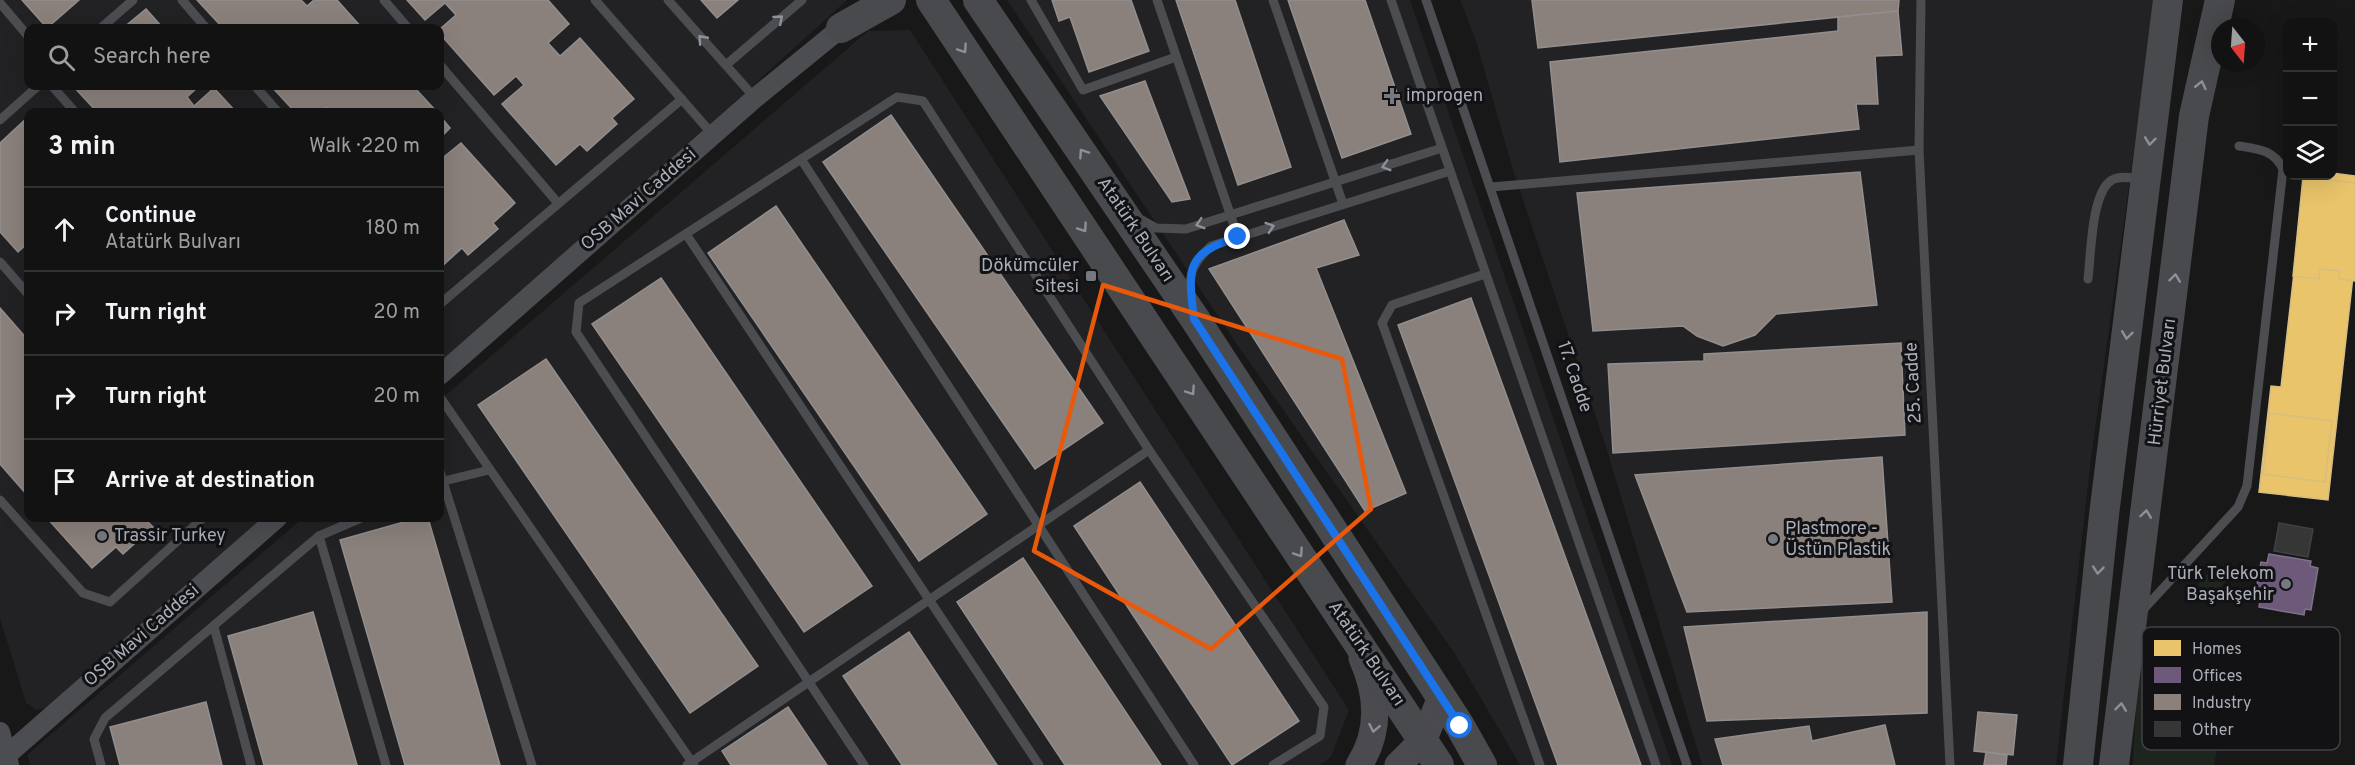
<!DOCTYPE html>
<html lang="en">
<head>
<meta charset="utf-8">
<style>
  body { margin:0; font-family:Overpass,sans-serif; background:#1b1b1b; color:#f1f3f6 }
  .controls { position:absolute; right:18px; top:18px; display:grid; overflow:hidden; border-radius:12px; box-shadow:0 6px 24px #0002 }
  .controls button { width:54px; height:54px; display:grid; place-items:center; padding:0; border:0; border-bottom:2px solid #313232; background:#121212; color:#f1f3f6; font:30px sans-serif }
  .compass { position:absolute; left:2211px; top:18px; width:54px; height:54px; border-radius:50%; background:#121212; box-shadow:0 6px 24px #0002; rotate:163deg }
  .stop { position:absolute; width:18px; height:18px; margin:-14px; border:4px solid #1a73e8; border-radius:50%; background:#fff }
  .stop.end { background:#1a73e8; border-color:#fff; box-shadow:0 2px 6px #0008 }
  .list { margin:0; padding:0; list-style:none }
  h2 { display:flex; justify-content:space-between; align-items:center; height:78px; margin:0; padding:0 24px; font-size:26px }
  h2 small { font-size:20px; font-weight:400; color:#9c9e9f }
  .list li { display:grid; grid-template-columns:39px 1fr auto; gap:18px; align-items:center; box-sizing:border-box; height:84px; padding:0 24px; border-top:2px solid #313232 }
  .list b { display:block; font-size:22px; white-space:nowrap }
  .list p { margin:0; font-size:20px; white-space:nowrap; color:#9c9e9f }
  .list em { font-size:20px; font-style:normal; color:#9c9e9f }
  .icon { flex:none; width:33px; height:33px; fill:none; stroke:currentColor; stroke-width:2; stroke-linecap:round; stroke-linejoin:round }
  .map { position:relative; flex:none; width:2355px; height:765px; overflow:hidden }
  .search { position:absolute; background:#121212; box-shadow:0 6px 24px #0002; left:24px; top:24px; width:420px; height:66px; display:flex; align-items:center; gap:15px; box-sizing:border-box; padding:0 21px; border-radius:12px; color:#9c9e9f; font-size:22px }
  .panel { position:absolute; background:#121212; box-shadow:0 6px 24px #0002; left:24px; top:108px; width:420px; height:414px; border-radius:12px }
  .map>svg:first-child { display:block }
  .built { fill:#222224; fill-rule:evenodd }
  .green { fill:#1e251e }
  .homes { fill:#e9c46a; stroke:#d6bd81; stroke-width:1.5 }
  .offices { fill:#6d597a; stroke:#7f728d; stroke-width:1.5 }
  .industry { fill:#8a817c; stroke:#938e8e; stroke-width:1.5 }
  .building { fill:#363637; stroke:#404144; stroke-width:1.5 }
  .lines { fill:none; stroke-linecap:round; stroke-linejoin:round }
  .lane { stroke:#4c4d51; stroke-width:9 }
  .street { stroke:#4c4d51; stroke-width:20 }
  .secondary { stroke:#4b4b4f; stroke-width:27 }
  .primary { stroke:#494a4d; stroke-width:30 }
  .oneway { stroke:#8d9199 }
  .oneway2 { stroke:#8c9098 }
  .oneway3 { stroke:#8d9098 }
  .route { stroke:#1a73e8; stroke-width:8 }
  .marked { fill:none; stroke:#e8590c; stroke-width:4.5; stroke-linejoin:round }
  .poi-dot { fill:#767a80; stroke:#121214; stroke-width:2 }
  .labels { text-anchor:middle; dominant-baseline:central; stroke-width:6; stroke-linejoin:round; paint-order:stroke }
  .poi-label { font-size:18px; fill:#a9aeb8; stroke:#121214; text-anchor:start }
  .street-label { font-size:18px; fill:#a9aeb8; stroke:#121214 }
  .key { fill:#121214; stroke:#3f4145; stroke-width:1.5 }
  .key-label { font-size:16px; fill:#a9aeb8 }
</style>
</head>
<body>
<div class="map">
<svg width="2355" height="765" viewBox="0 0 2355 765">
  <rect width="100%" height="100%" fill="#181818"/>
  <g class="built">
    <path d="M0 0H847L440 370V112H28V518H271L51 707 37 710 26 703 0 618ZM28 28H440V86H28Z"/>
    <path d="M1007 0H1410L1672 765H1520L1455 654 1234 340Z"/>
    <path d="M1460 0H2155L2091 458 2056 765H1702L1606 447 1513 170 1476 41Z"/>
    <path d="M910 30 1349 710 1331 757 1319 765H30L27 755 303 518H440V400L868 31Z"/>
  </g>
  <g class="green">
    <path d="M2217 564 2230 576 2212 597 2198 585Z"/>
    <path d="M2159 642 2203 650 2218 661 2335 682 2333 749 2219 740 2214 765H2133C2134 743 2137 667 2148 651 2151 648 2156 645 2159 642Z"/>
  </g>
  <g class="homes">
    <path d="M2332 173 2355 176V258L2328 500 2259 492 2271 386 2281 387 2305 176H2332Z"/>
    <path d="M2303 177 2355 183V281L2339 279 2340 271 2320 269 2319 279 2293 276Z"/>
    <path d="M2270 413 2332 421 2325 482 2263 474Z"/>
  </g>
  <path class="offices" d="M2269 554 2311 561 2310 566 2318 568 2311 610 2305 609 2304 615 2259 607 2260 602 2254 601 2261 562 2267 563Z"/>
  <g class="industry">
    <path d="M22 0H79L47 28Z"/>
    <path d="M197 0H301L307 6 314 0H337L362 28H223Z"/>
    <path d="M407 0H548L569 24 548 43 560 56 580 38 634 99 612 118 617 124 587 151 580 144 556 165 502 104 524 85 516 76 494 95 440 34V29L456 15 445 3 425 20Z"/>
    <path d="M701 0H738L717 18Z"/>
    <path d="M1052 0H1131L1149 51 1089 72 1070 17 1059 21Z"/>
    <path d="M1176 0H1235L1291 167 1238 185Z"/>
    <path d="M1288 0H1365L1411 134 1342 158Z"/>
    <path d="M1532 0H1899L1898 11 1538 48Z"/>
    <path d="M146 9 163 28H123Z"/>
    <path d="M1898 11 1902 55 1875 56 1878 104H1856L1859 129 1560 162 1550 62 1838 31V17Z"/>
    <path d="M1145 81 1190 199 1172 202 1100 96Z"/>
    <path d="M73 86H199L187 97 194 106 214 88 236 112H97Z"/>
    <path d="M271 86H413L437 112H331L326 107 320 112H295Z"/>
    <path d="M891 115 1103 423 1035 469 823 162Z"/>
    <path d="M440 116 450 128 440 138Z"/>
    <path d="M28 117V243L18 252 0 232V143Z"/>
    <path d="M461 143 515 203 493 223 498 229 468 255 462 248 440 268V160Z"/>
    <path d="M1860 172 1877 305 1776 314 1755 335 1723 346 1697 336 1683 326 1593 331 1577 193Z"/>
    <path d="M776 206 987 514 919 561 708 253Z"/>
    <path d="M1344 220 1359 255 1316 268 1406 493 1365 511 1209 269Z"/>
    <path d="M661 278 872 586 804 632 592 324Z"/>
    <path d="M1471 298 1641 765H1558L1398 325Z"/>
    <path d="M0 308 28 340V366L25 369 28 374V496L0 464Z"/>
    <path d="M1901 343 1905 435 1613 453 1608 364 1704 361V354Z"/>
    <path d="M546 359 758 666 690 713 478 405Z"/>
    <path d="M1882 457 1892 602 1687 612 1635 475Z"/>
    <path d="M1140 482 1299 721 1232 765 1074 526Z"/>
    <path d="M47 518H151L147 521 153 527 123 554 116 547 92 568Z"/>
    <path d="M418 518H428L500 765H405L340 540Z"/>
    <path d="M1023 558 1161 765H1065L957 602Z"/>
    <path d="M313 612 357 765H264L228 636Z"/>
    <path d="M1927 612V713L1707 721 1684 627Z"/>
    <path d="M909 632 997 765H902L843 676Z"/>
    <path d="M206 702 222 765H120L110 727Z"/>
    <path d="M788 707 827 765H731L722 751Z"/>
    <path d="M1978 712 2017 715 2013 755 1974 751Z"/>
    <path d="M1885 725 1895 765H1723L1715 739 1809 726 1812 741Z"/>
    <path d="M1986 752 2007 755 2006 765H1984Z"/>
  </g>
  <path class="building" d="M2279 523 2313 529 2308 557 2274 551Z"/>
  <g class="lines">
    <g class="lane">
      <path d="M182 0 206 28"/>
      <path d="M384 0 408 28"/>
      <path d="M595 0 713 135"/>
      <path d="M668 0 755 98"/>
      <path d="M1031 0 1083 90 1176 57"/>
      <path d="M1157 0 1238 237"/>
      <path d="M1273 0 1343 204"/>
      <path d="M1391 0 1656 765"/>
      <path d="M1426 0 1687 765"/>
      <path d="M1921 0 1919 150 1950 765"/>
      <path d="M0 3 28 36"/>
      <path d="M101 28 133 0"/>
      <path d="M440 65 557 202"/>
      <path d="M726 65 802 0"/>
      <path d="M52 86 75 112"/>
      <path d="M255 86 278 112"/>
      <path d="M0 120 38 86"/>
      <path d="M801 159 1194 765"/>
      <path d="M1491 187 1919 150"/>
      <path d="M1138 218 1156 228 1186 229 1442 148"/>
      <path d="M686 234 1039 765"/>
      <path d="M0 262 28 294"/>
      <path d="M1485 274 1392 305 1382 323 1540 765"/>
      <path d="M2088 279C2091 256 2091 192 2112 180 2120 175 2132 178 2140 179"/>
      <path d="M1191 296C1188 272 1194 262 1211 246L1450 171"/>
      <path d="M440 304 682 99"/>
      <path d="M440 397 694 765"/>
      <path d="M440 472 532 765"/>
      <path d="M440 482 489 470"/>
      <path d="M0 500 83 593 110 602 203 518"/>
      <path d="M319 536 386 765"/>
      <path d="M2142 611 2238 507 2247 486 2283 169C2274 150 2258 149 2239 146"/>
      <path d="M214 627 251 765"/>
      <path d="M101 765 94 739 105 718 319 536 361 518"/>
      <path d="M687 765 1149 450"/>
      <path d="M864 765 576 332 579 303 897 97 923 101 1149 450 1324 707 1320 736 1273 765"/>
    </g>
    <g class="street">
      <path d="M440 375 755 98 841 28"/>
      <path d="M0 732 9 765"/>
      <path d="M7 755 277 518"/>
    </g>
    <g class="secondary">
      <path d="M1359 765C1381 731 1378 694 1362 658"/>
      <path d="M1398 765 1424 739 1441 697"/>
    </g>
    <g class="primary">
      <path d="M931 0 1439 765"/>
      <path d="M978 0 1195 319 1460 726 1482 765"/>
      <path d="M841 28 891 0"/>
      <path d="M2078 765 2104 515 2168 0"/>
      <path d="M2114 765 2194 116 2220 0"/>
    </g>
  </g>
  <defs><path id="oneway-chevron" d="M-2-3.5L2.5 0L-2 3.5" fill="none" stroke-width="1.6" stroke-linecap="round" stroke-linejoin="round" transform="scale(1.5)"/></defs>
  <g class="oneway">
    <use href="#oneway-chevron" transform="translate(779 19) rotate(-41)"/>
    <use href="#oneway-chevron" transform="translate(702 39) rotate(-132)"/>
    <use href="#oneway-chevron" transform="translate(1386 166) rotate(163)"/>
    <use href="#oneway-chevron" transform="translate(1200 224) rotate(163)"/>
    <use href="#oneway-chevron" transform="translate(1270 227) rotate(-18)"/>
  </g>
  <g class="oneway2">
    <use href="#oneway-chevron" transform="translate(963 49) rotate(56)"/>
    <use href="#oneway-chevron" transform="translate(2201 85) rotate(-77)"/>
    <use href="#oneway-chevron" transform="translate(2150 141) rotate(97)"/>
    <use href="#oneway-chevron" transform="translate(1083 153) rotate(-124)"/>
    <use href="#oneway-chevron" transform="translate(1083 228) rotate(56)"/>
    <use href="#oneway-chevron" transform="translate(2175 278) rotate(-83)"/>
    <use href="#oneway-chevron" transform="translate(2127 335) rotate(97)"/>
    <use href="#oneway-chevron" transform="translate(1191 391) rotate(56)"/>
    <use href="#oneway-chevron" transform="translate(2146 514) rotate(-82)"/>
    <use href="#oneway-chevron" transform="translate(1299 553) rotate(56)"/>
    <use href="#oneway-chevron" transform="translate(2098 570) rotate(96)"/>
    <use href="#oneway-chevron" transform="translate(2121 707) rotate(-83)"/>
  </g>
  <use class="oneway3" href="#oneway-chevron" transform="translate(1374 728) rotate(101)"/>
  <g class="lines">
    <path class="route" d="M1238 237C1185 254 1188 268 1194 319L1460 726"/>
  </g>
  <path class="marked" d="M1103 285 1342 359 1371 509 1211 649 1034 551Z"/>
  <g class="poi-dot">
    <path d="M1389 87h6v6h6v6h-6v6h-6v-6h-6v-6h6z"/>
    <rect x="1085" y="270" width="12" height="12" rx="3"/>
    <circle cx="102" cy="536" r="6"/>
    <circle cx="1773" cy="539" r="6"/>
    <circle cx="2286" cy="584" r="6"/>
  </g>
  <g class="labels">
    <g class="poi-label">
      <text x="1406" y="96">improgen</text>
      <text x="1079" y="266" text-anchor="end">Dökümcüler<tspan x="1079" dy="21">Sitesi</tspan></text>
      <text x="1785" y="529">Plastmore -<tspan x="1785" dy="21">Üstün Plastik</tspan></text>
      <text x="114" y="536">Trassir Turkey</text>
      <text x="2274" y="574" text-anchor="end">Türk Telekom<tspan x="2274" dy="21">Başakşehir</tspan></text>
    </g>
    <g class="street-label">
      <text transform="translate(639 200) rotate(-41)">OSB Mavi Caddesi</text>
      <text transform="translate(1135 230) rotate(56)">Atatürk Bulvarı</text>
      <text transform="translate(1574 377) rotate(71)">17. Cadde</text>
      <text transform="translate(2163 382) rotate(-83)">Hürriyet Bulvarı</text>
      <text transform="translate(1914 383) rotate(-93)">25. Cadde</text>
      <text transform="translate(142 636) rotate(-41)">OSB Mavi Caddesi</text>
      <text transform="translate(1366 654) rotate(56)">Atatürk Bulvarı</text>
    </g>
  </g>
  <rect x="2142" y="627" width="198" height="123" rx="9" class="key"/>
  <rect x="2154" y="640" width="27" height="16" fill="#e9c46a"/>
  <rect x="2154" y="667" width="27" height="16" fill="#6d597a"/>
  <rect x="2154" y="694" width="27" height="16" fill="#8a817c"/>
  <rect x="2154" y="721" width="27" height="16" fill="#363637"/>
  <g class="key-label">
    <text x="2192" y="654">Homes</text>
    <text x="2192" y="681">Offices</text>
    <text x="2192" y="708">Industry</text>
    <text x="2192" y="735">Other</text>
  </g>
</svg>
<div class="controls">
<button>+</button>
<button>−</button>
<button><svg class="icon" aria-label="layers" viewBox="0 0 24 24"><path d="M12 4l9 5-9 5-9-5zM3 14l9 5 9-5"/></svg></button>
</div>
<svg class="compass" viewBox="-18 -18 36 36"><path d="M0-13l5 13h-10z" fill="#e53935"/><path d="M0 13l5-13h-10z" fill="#9c9e9f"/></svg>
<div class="stop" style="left:1460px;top:726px"></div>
<div class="stop end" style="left:1238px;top:237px"></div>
<div class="search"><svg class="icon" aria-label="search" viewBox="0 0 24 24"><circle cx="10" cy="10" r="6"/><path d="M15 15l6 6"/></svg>Search here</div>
<section class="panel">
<h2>3 min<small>Walk · 220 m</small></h2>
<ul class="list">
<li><svg class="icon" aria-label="ahead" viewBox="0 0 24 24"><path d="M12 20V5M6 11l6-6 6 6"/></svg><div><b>Continue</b><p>Atatürk Bulvarı</p></div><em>180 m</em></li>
<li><svg class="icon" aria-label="right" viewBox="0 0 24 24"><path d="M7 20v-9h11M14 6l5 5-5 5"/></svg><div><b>Turn right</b></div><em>20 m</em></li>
<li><svg class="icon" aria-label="right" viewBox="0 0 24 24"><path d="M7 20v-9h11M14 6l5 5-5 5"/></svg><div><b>Turn right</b></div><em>20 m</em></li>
<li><svg class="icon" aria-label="arrive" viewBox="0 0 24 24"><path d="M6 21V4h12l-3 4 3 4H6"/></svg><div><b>Arrive at destination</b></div></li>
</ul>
</section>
</div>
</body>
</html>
